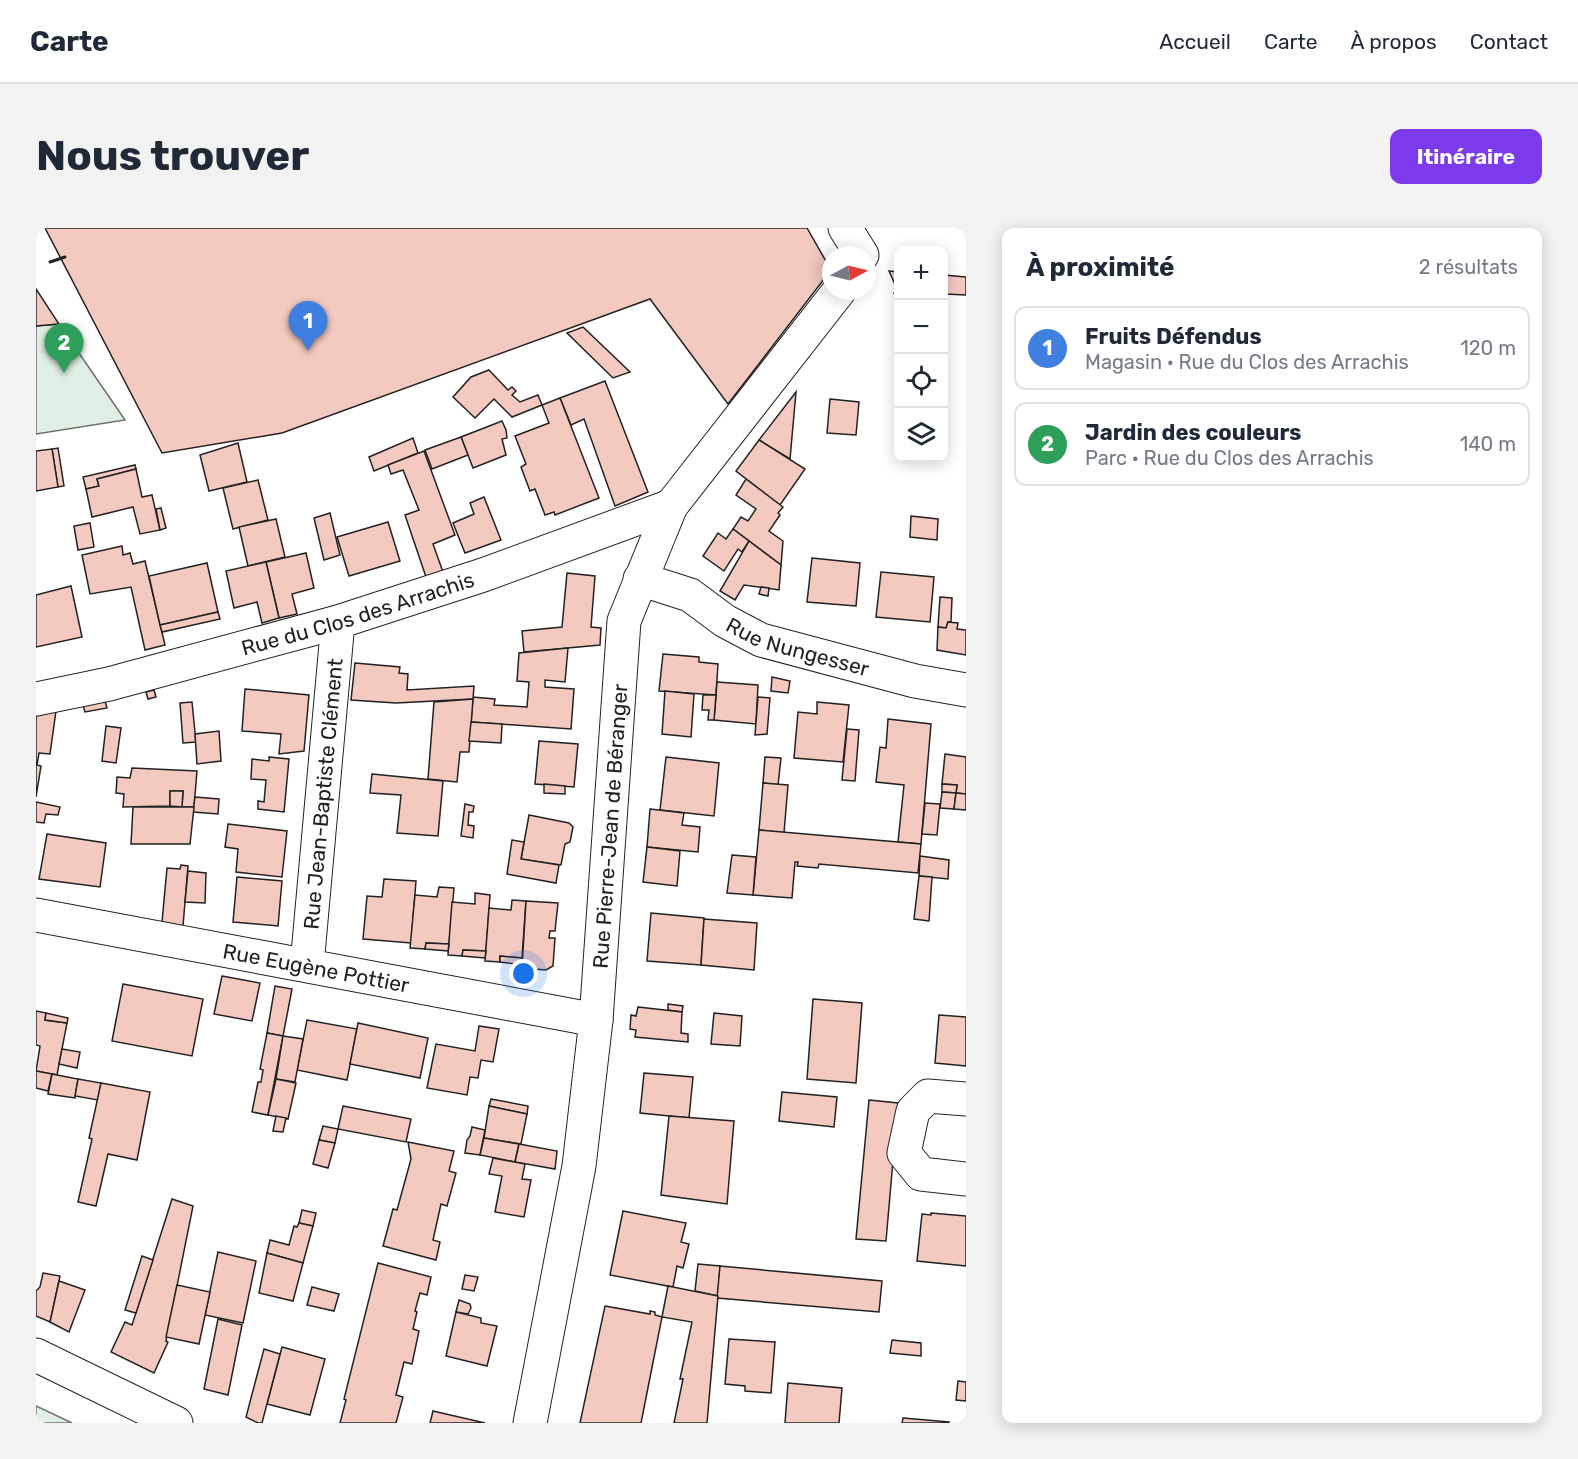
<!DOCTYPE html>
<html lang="fr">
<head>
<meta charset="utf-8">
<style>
  body { margin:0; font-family:Rubik,sans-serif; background:#f2f2f3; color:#1f2937 }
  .controls { position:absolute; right:18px; top:18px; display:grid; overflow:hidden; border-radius:12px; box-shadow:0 3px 15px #0003 }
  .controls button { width:54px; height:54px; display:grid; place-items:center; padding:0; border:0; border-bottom:2px solid #e0e1e3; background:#fff; color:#1f2937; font:30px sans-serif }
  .compass { position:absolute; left:786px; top:18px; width:54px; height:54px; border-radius:50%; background:#fff; box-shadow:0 3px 15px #0003; rotate:83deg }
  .you { position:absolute; left:488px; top:746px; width:21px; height:21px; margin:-15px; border:4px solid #fff; border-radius:50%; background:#1a73e8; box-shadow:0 0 0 9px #1a73e833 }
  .badge { display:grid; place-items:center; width:39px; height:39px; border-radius:50%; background:#7c3aed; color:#fff; font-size:20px; font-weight:700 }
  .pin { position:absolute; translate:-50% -50px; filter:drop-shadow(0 2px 3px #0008) }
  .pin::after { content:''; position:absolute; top:32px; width:21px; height:18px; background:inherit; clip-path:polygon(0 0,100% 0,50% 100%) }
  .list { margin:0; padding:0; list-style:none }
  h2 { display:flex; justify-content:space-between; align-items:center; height:78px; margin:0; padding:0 24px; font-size:26px }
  h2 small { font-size:20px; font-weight:400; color:#747a83 }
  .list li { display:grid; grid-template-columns:39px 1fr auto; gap:18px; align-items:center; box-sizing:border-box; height:84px; margin:0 12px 12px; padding:0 12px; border:2px solid #e0e1e3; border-radius:12px }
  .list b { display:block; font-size:22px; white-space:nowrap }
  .list p { margin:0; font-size:20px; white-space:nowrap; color:#747a83 }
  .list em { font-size:20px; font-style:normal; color:#747a83 }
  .icon { flex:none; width:33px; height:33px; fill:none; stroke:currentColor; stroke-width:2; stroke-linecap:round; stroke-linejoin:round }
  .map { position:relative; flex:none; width:930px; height:1195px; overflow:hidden; border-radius:12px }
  header { display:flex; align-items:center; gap:36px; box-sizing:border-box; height:84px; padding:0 30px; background:#fff; border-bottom:2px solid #e0e1e3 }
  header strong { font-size:28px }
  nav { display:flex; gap:33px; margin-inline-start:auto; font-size:21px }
  .intro { display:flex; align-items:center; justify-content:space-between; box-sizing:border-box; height:144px; padding:0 36px }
  h1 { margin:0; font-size:42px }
  .button { padding:15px 27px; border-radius:12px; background:#7c3aed; color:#fff; font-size:21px; font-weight:700 }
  main { display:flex; gap:36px; padding:0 36px }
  aside { flex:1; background:#fff; border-radius:12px; box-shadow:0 3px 15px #0003 }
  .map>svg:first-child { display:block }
  .green { fill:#e0efe3; stroke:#6f6f6f; stroke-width:1.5 }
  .building { fill:#f3c9c0; stroke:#222; stroke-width:1.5 }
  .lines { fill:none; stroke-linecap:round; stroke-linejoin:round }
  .minor-casing { stroke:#222; stroke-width:35 }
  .major-casing { stroke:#222; stroke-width:35 }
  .minor { stroke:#fff; stroke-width:33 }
  .major { stroke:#fff; stroke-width:33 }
  .wall { stroke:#222; stroke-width:3 }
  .labels { text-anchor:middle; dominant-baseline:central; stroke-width:4.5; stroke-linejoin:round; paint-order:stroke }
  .street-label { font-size:21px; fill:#222; stroke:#fff }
</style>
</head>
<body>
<header>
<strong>Carte</strong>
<nav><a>Accueil</a><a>Carte</a><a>À propos</a><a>Contact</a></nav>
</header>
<div class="intro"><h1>Nous trouver</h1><a class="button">Itinéraire</a></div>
<main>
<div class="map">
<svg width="930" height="1195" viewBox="0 0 930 1195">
  <rect width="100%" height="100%" fill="#fff"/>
  <g class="green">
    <path d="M23 96 89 192 0 206V98Z"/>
    <path d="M0 1178 36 1195H0Z"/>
  </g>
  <g class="building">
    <path d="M9 0H771L795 42 692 176 614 71 246 205 126 225Z"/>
    <path d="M853 43 862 44V66L858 65 861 61Z"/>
    <path d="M908 47 930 49V67L909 66 908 69Z"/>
    <path d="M0 61 23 96 0 98Z"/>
    <path d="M547 99 594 144 577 150 531 105Z"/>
    <path d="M453 142 472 162 476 159 480 163 476 167 484 174 502 167 506 177 476 189 458 171 439 190 417 169 435 149Z"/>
    <path d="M569 153 612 264 579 278 548 191 535 197 524 170Z"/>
    <path d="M760 164 755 220 754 231 723 212Z"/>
    <path d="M524 170 563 270 519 287 518 284 509 287 499 261 494 263 485 239 490 236 479 208 513 195 506 177Z"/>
    <path d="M794 171 823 174 820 207 791 205Z"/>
    <path d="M466 193 470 202 471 210 466 211 470 227 437 240 425 209Z"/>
    <path d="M425 209 432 227 396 241 389 222Z"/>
    <path d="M377 210 382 225 338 243 333 229Z"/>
    <path d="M723 212 769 241 744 277 700 243Z"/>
    <path d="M202 215 211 254 173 263 164 227Z"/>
    <path d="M22 220 28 258 22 259 16 221Z"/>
    <path d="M16 221 22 259 0 263V223Z"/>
    <path d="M388 223 419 307 397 316 407 344 390 349 369 287 383 282 367 242 355 246 352 237Z"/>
    <path d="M99 237 100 241 61 251 63 258 50 261 47 249Z"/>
    <path d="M100 241 106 269 116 267 124 302 104 306 97 279 56 289 50 261 63 258 61 251Z"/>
    <path d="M710 251 747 279 742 285 744 287 733 303 747 313 745 337 697 301 705 289 712 293 720 281 700 267Z"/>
    <path d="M222 252 232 292 197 301 187 260Z"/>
    <path d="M448 269 465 312 429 325 417 295 438 286 434 275Z"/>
    <path d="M125 280 130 300 124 302 120 281Z"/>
    <path d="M294 285 304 327 288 332 278 290Z"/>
    <path d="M875 288 902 291 901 312 874 309Z"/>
    <path d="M240 291 249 329 212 338 203 299Z"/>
    <path d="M352 294 364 333 313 348 301 309Z"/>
    <path d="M54 295 58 319 42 322 38 298Z"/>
    <path d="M697 301 713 313 706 324 702 321 688 343 667 328 682 305 690 311Z"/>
    <path d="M713 313 745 337 743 362 708 357 699 372 684 363Z"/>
    <path d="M86 318 87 327 94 325 97 336 109 333 129 417 109 422 95 359 54 366 46 327Z"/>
    <path d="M270 325 278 360 256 366 261 386 243 390 230 334Z"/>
    <path d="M776 330 824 335 820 378 771 374Z"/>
    <path d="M230 334 243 390 226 395 221 374 198 380 190 343Z"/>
    <path d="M171 335 182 384 124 397 113 348Z"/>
    <path d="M845 344 898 349 894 394 840 389Z"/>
    <path d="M531 345 559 348 555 399 565 400 564 417 488 424 486 403 526 399Z"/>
    <path d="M35 358 46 409 0 419V367Z"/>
    <path d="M725 359 733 360 732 368 723 366Z"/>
    <path d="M904 369 916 370 915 394H912L910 400 902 399Z"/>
    <path d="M182 384 184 391 126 404 124 397Z"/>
    <path d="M912 394 922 395 921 401 930 402V427L901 422 902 399 910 400Z"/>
    <path d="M532 420 529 454 509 452V459L538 461 535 501 435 494 437 469 459 471 458 477 491 479 493 454 481 453 483 425Z"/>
    <path d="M627 426 663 429V434L682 436 680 467 623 463Z"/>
    <path d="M319 435 364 439 363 445 372 446 371 462 438 458 437 471 360 475 315 472Z"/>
    <path d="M736 449 754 453 752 465 735 463Z"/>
    <path d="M681 454 722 457 720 496 678 492Z"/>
    <path d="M209 461 273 467 268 523 243 526 245 506 206 503Z"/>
    <path d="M118 462 120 469 112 471 110 464Z"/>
    <path d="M629 463 658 466 655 509 626 506Z"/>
    <path d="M667 467H680L678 492H672L673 482H666Z"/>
    <path d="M722 469 734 470 731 506 719 507Z"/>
    <path d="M437 471 433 524H424L421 554 392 551 398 474Z"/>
    <path d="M69 473 71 480 49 484 47 477Z"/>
    <path d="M156 474 160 514 147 515 144 475Z"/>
    <path d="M781 474 813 477 807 534 758 530 762 484 781 486Z"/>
    <path d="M20 483 14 526 3 525 1 537 5 538 0 569V488Z"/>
    <path d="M852 491 895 496 885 616 862 614 868 557 840 554 844 519 850 520Z"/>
    <path d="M435 494 466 496 465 515 433 513Z"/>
    <path d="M70 498 85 500 80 535 66 533Z"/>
    <path d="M811 501 823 502 819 553 806 552Z"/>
    <path d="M183 503 185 533 161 536 159 506Z"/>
    <path d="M503 513 542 516 538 559 499 556Z"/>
    <path d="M909 526 930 529V566L920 565 921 557 906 556Z"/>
    <path d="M233 529 253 531 248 584 222 581V573L228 574 230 552 215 551 216 531 233 533Z"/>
    <path d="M630 529 683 535 678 588 624 582Z"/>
    <path d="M729 529 745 530 742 557 727 555Z"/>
    <path d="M96 540 161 543 158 579H146L147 563H134V578L87 579 88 566 80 565 81 549 94 550Z"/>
    <path d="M336 546 407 553 402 608 361 605 365 567 334 565Z"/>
    <path d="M727 555 752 557 748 605 723 602Z"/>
    <path d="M508 556 529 558V566L508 565Z"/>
    <path d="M906 556 921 557 920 565 906 564Z"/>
    <path d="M134 563H147L146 579 134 578Z"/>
    <path d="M906 564 920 565 918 581 904 580Z"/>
    <path d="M920 565 930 566V582L918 581Z"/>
    <path d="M159 569 183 571 182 586 157 584Z"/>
    <path d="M0 574 24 579 22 587 10 586 8 595 0 594Z"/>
    <path d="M889 575 904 576 901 607 886 606Z"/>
    <path d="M429 576 438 578 437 584H433L432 597 438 598 437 610 425 608Z"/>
    <path d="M97 579H158L154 616H95Z"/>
    <path d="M614 581 648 585 646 597 664 599 662 624 611 619Z"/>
    <path d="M493 587 533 595 537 599 534 614 529 616 525 637 485 631Z"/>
    <path d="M192 596 251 603 246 649 200 644 202 621 189 619Z"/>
    <path d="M723 602 885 616 882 645 783 636 782 640 761 638 762 634H759L756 670 717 667Z"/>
    <path d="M11 606 70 615 64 659 3 651Z"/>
    <path d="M476 612 488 614 485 631 523 637 520 655 471 646Z"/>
    <path d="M611 619 644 623 641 658 607 654Z"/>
    <path d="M696 627 720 629 717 667 691 665Z"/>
    <path d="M884 628 913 632 912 651 883 648Z"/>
    <path d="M145 637 152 638 147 698 126 694 131 640 144 641Z"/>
    <path d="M152 643 170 645 169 675 149 674Z"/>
    <path d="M883 648 896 649 893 693 878 691Z"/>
    <path d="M201 649 246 653 242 698 197 694Z"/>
    <path d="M348 651 380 653 375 715 327 711 331 668 346 669Z"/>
    <path d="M403 659 418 660 413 716 390 715 389 721 374 720 379 667 401 669Z"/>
    <path d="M439 665 454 667 450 723 427 722 426 728 412 727 416 674 439 676Z"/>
    <path d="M476 672 490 673 486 730 464 728V734L449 733 453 680 475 682Z"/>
    <path d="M490 673 522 675 519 703H514L513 710H519L517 738 510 742 486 740Z"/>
    <path d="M615 685 668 690 665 737 611 733Z"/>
    <path d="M668 691 721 695 718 742 665 737Z"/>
    <path d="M390 715 413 716 412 723 389 721Z"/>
    <path d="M427 722 450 723 449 730 426 728Z"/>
    <path d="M464 728 486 730V737L464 734Z"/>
    <path d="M186 748 224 755 216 793 178 786Z"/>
    <path d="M87 756 167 771 156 828 76 813Z"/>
    <path d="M239 758 256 761 247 808 231 805Z"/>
    <path d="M777 771 826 775 820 855 771 851Z"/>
    <path d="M632 776 647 778 646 784 632 782Z"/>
    <path d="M602 779 646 784 645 805 652 806V814L599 809 600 802 594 801 595 787 600 788Z"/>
    <path d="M0 783 10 785 9 792 31 795 21 847 0 843 4 818 0 817Z"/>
    <path d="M10 785 32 790 31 795 9 792Z"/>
    <path d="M678 785 706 788 704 818 675 816Z"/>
    <path d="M903 787 930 789V838L899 835Z"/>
    <path d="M271 792 321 801 311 852 261 842Z"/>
    <path d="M322 795 392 810 384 850 314 836Z"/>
    <path d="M443 798 463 801 457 834 445 832 442 850 434 849 431 867 391 860 400 816 439 823Z"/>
    <path d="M231 805 247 808 232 887 216 884 222 854H225L227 842 224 841Z"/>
    <path d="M247 808 267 811 259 854 240 851Z"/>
    <path d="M26 821 44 824 41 840 23 836Z"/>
    <path d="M0 843 16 846 12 863 0 860Z"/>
    <path d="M608 845 657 849 653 890 604 885Z"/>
    <path d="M16 846 42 851 39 870 12 866Z"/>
    <path d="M42 851 65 855 62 872 39 868Z"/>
    <path d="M240 851 260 855 252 891 232 887Z"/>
    <path d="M65 855 114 864 101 932 72 926 60 978 42 974 56 911 53 910Z"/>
    <path d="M746 864 801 869 798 899 743 893Z"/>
    <path d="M455 871 492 878 491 886 453 878Z"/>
    <path d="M833 872 862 875 850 1013 820 1011Z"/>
    <path d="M307 878 375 891 370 914 302 901Z"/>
    <path d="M453 878 491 886 485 916 448 910Z"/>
    <path d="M240 888 250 890 247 904 237 903Z"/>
    <path d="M633 888 698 893 691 976 625 967Z"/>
    <path d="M287 898 302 901 299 915 283 912Z"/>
    <path d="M436 899 449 902 444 927 429 925 431 912 434 908Z"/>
    <path d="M448 910 483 916 479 934 444 927Z"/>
    <path d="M283 912 299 915 292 940 277 936Z"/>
    <path d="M372 914 418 923 413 943 420 945 411 978 405 976 397 1012 404 1014 400 1032 347 1018 357 981 361 982 375 931Z"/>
    <path d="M483 916 521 923 519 941 479 934Z"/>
    <path d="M457 930 489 936 486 951 495 952 488 989 459 984 466 948 453 946Z"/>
    <path d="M136 971 157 978 130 1113 132 1114 118 1145 75 1124 89 1094 96 1097Z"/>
    <path d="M266 982 280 985 277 998 263 995Z"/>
    <path d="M587 983 650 995 645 1014 653 1016 647 1040 641 1038 637 1059 574 1047Z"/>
    <path d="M895 985 930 988V1038L881 1033 886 986 895 987Z"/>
    <path d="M263 995 277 998 267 1035 231 1025 234 1012 253 1017 258 998 261 999Z"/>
    <path d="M182 1024 220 1033 207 1095 169 1087Z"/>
    <path d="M231 1025 267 1035 257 1073 223 1065Z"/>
    <path d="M106 1028 117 1032 100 1085 89 1082Z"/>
    <path d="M342 1035 395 1049 391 1067 384 1065 379 1083 381 1084 377 1101 383 1103 376 1136 368 1134 360 1167 367 1169 360 1195H304L310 1172 308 1171Z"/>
    <path d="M662 1036 684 1038 682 1068 659 1063Z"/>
    <path d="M684 1038 846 1053 843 1084 681 1070Z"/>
    <path d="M7 1045 24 1048 14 1094 0 1088V1063L4 1059Z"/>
    <path d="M429 1047 442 1049 438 1063 426 1061Z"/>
    <path d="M23 1053 49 1062 33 1104 14 1094Z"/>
    <path d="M141 1057 174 1064 163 1116 130 1109Z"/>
    <path d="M632 1058 682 1068 671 1195H638L647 1151H644L656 1094 626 1089Z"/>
    <path d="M276 1059 303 1066 298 1083 271 1077Z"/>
    <path d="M423 1072 434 1076 435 1080 432 1086 420 1084Z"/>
    <path d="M569 1078 614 1086V1083L619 1084V1087L626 1089 605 1195H544Z"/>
    <path d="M420 1084 445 1090V1095L461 1098 451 1138 410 1128Z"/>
    <path d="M182 1091 206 1097 192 1167 168 1161Z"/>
    <path d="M693 1111 739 1114 735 1165 709 1163V1158L689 1156Z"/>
    <path d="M856 1112 885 1115V1128L854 1125Z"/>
    <path d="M246 1119 289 1131 274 1187 231 1176Z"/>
    <path d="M228 1121 244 1126 226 1195H222L210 1189Z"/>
    <path d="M922 1153 930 1154V1173L920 1172Z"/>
    <path d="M752 1155 806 1160 803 1195H749Z"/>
    <path d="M397 1183 449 1195H394Z"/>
    <path d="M867 1190 913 1194V1195H866Z"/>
  </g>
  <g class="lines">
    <g class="minor-casing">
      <g id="minor">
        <path d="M809 0 826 27"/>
        <path id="s1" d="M604 351 654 367 689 393 725 412 879 453 930 462"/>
        <path id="s2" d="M0 471 73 456 302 394 447 347 635 278"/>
        <path id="s3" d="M0 687 560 792"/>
        <path id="s4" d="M271 737 302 394"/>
        <path d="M930 871 892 868 877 883 868 925 885 946 930 951"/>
        <path id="s5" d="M494 1195 543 938 560 792 588 393 635 278 803 63"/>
      </g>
    </g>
    <g class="major-casing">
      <path id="major" d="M0 1127 140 1195"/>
    </g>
    <use href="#minor" class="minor"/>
    <use href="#major" class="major"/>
    <path class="wall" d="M14 34 29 29"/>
  </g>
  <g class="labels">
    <g class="street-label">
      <text stroke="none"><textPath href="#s2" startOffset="333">Rue du Clos des Arrachis</textPath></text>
      <text stroke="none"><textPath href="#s1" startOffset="174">Rue Nungesser</textPath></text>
      <text stroke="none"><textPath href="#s4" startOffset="172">Rue Jean-Baptiste Clément</textPath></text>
      <text stroke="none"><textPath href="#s5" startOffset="603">Rue Pierre-Jean de Béranger</textPath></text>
      <text stroke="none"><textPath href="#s3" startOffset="285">Rue Eugène Pottier</textPath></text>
    </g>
  </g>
</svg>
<div class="controls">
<button>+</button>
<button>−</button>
<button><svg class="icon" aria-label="locate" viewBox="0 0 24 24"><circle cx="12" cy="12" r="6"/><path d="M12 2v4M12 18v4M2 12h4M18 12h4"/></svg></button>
<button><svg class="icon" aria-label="layers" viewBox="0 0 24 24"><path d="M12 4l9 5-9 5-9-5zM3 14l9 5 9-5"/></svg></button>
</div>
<svg class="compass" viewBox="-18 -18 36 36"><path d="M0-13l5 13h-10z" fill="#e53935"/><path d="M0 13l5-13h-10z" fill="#747a83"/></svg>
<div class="you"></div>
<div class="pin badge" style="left:272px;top:123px;background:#3f7fe0">1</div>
<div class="pin badge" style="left:28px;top:145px;background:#2e9e5b">2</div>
</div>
<aside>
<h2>À proximité<small>2 résultats</small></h2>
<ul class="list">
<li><span class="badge" style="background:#3f7fe0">1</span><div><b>Fruits Défendus</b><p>Magasin · Rue du Clos des Arrachis</p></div><em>120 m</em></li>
<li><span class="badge" style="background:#2e9e5b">2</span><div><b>Jardin des couleurs</b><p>Parc · Rue du Clos des Arrachis</p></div><em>140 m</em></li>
</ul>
</aside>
</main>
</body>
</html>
